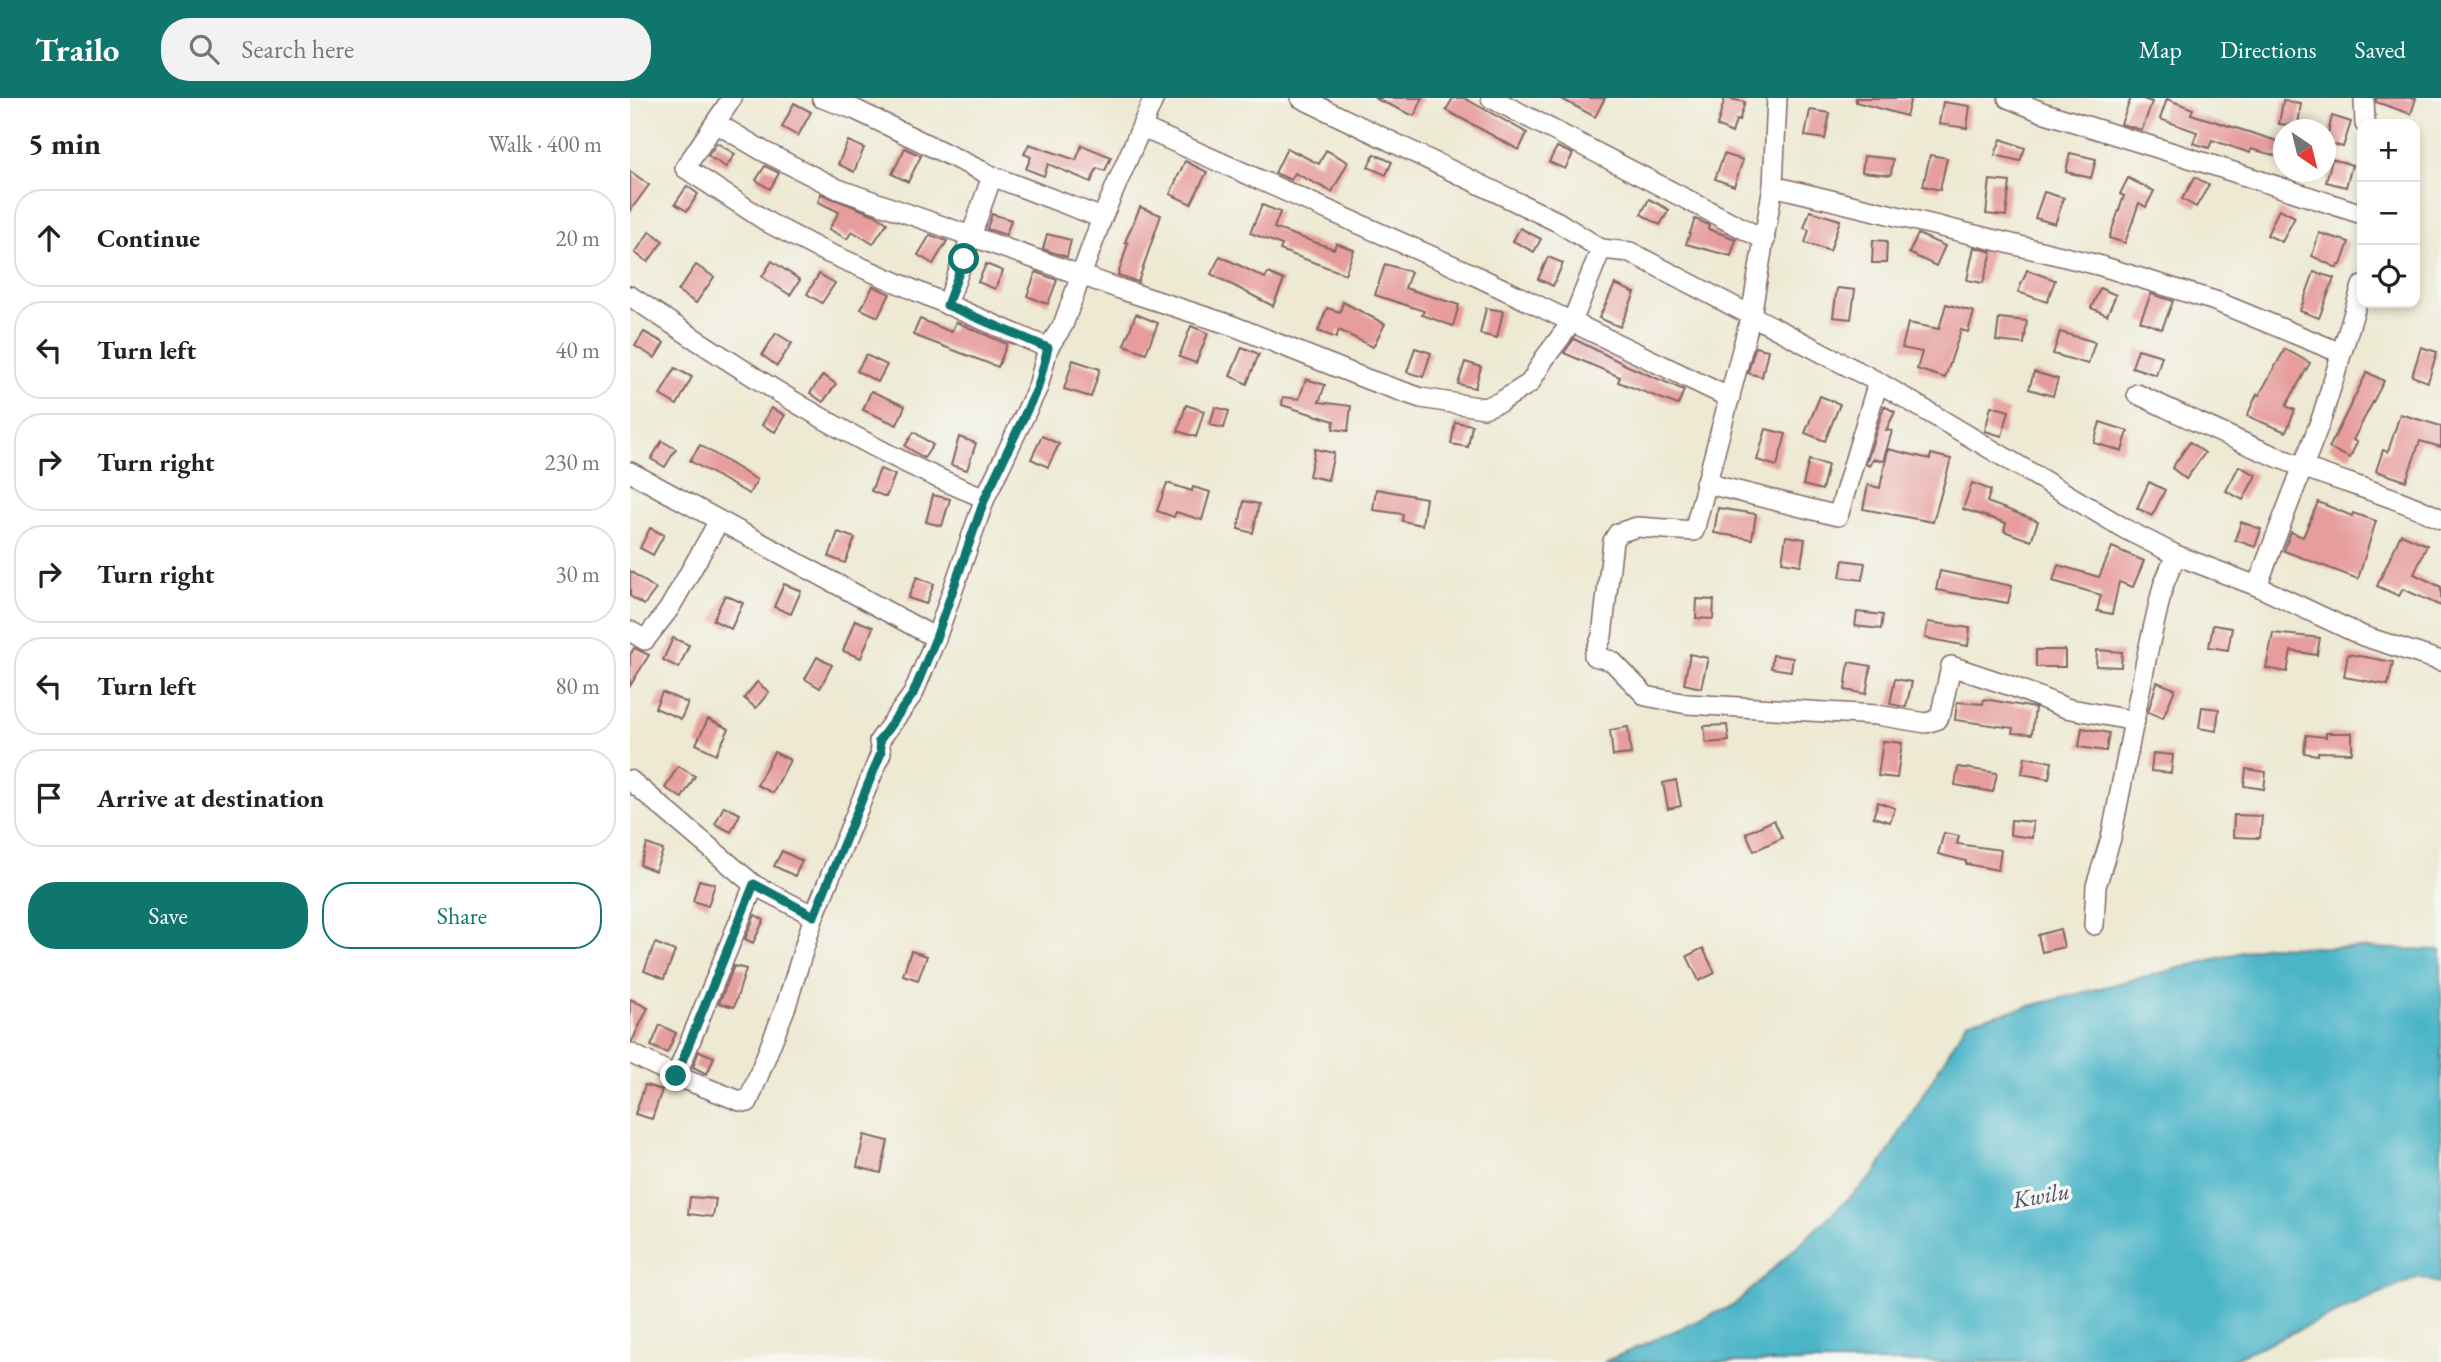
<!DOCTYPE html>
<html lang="en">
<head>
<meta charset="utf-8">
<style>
  body { margin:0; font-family:"EB Garamond",serif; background:#f2f2f2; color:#222 }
  .controls { position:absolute; right:21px; top:21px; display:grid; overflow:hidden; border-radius:14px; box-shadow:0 4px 10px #0003 }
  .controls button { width:63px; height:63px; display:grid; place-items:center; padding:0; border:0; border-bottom:2px solid #e0e0e0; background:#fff; color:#222; font:35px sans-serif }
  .compass { position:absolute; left:1643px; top:21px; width:63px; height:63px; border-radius:50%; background:#fff; box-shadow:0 4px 10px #0003; rotate:145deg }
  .stop { position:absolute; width:21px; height:21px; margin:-16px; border:5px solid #0f766e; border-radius:50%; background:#fff }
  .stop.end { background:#0f766e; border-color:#fff; box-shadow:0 2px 7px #0008 }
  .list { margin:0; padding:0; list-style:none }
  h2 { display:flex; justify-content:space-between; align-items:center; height:91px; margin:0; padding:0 28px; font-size:30px }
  h2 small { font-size:23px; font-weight:400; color:#767676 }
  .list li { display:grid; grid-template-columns:46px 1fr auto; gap:21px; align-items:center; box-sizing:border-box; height:98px; margin:0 14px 14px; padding:0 14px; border:2px solid #e0e0e0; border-radius:28px }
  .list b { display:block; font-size:26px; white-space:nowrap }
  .list em { font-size:23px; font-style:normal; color:#767676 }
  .actions { display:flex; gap:14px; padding:21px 28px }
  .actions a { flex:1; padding:16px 0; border:2px solid #0f766e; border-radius:28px; text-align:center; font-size:24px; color:#0f766e }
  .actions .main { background:#0f766e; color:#fff }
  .icon { flex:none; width:38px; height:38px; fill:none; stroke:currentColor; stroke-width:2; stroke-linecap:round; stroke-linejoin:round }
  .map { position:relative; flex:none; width:1811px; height:1264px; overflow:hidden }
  header { display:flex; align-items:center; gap:42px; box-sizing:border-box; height:98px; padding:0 35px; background:#0f766e; color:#fff }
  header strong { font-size:33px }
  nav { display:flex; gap:38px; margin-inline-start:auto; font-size:24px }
  .search { width:490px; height:63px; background:#f2f2f2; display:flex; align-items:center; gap:18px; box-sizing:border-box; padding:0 24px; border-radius:28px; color:#767676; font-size:26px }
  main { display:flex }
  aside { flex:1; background:#fff }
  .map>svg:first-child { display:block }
  .water { fill:#4bb5c8; stroke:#4a6a7a; stroke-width:2 }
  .building { fill:#e69d9b }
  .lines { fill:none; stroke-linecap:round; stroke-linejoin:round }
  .minor-casing { stroke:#836665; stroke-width:22 }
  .minor { stroke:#fff; stroke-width:19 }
  .route { stroke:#0f766e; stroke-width:9 }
  .labels { text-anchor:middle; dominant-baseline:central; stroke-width:7; stroke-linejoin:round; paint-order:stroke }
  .water-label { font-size:24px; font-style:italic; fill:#4a5462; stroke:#f6f6f2 }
</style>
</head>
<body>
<header>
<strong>Trailo</strong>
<div class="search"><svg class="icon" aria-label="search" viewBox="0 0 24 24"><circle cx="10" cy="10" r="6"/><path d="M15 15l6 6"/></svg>Search here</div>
<nav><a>Map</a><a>Directions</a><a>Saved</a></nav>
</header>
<main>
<aside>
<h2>5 min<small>Walk · 400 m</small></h2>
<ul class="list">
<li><svg class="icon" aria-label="ahead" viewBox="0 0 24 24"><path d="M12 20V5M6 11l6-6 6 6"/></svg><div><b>Continue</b></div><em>20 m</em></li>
<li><svg class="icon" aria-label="left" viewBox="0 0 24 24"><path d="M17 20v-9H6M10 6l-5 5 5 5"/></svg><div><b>Turn left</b></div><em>40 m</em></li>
<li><svg class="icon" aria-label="right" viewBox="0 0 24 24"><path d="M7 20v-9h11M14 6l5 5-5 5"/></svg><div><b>Turn right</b></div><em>230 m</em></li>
<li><svg class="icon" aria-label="right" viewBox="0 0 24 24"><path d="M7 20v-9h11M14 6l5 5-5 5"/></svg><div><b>Turn right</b></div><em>30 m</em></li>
<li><svg class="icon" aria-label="left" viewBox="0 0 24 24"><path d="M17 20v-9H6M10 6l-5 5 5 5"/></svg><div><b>Turn left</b></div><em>80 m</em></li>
<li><svg class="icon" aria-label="arrive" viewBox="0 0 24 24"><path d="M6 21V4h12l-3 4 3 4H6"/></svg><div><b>Arrive at destination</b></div></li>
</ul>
<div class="actions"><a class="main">Save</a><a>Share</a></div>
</aside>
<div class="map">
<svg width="1811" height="1264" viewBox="0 0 1811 1264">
  <rect width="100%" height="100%" fill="#f6f6f2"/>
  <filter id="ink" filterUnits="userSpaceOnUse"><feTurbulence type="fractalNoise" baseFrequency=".0143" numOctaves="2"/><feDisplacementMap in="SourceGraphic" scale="14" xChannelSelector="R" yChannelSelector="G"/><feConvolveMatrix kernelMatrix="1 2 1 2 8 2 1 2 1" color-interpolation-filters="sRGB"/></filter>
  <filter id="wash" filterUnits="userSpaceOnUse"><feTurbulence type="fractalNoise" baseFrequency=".00686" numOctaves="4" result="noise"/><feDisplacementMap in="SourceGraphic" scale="28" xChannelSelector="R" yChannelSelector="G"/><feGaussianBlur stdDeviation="1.57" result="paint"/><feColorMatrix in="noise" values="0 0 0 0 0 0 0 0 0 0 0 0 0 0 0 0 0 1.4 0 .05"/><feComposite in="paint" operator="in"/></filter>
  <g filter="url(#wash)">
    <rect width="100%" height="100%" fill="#ede9d2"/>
    <path class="water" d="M1636 848 1811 852V1186L1789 1179 1595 1264H974L1104 1207 1245 1076 1337 924Z"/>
    <g id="blocks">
      <g class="building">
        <path d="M744 0H793L784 18Z"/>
        <path d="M823 0H834L897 35 889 52 816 12Z"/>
        <path d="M930 0H975L965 19Z"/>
        <path d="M1095 0 1115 4 1109 23 1106 22 1102 35 1087 28Z"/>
        <path d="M1226 0H1281L1276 18 1226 4Z"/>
        <path d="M1501 0H1510L1522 4 1512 32 1491 26Z"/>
        <path d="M1746 0H1786L1781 16 1746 4Z"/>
        <path d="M1537 1 1563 11 1561 16 1654 45V60L1621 51 1620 55 1582 42 1579 50 1563 45 1567 34 1530 21Z"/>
        <path d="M1653 3 1671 5 1668 28 1649 26Z"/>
        <path d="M1313 4 1340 8 1337 30 1309 26Z"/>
        <path d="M164 5 181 14 168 38 152 29Z"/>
        <path d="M1180 12 1200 15 1195 41 1175 38Z"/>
        <path d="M1702 18 1721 24 1713 49 1696 44Z"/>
        <path d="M1371 41 1395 50 1390 63 1365 57Z"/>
        <path d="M218 43 234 50 224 74 208 66Z"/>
        <path d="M87 45 105 56 96 69 78 58Z"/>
        <path d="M399 46 446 62 452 47 481 59 475 73 467 70 461 84 418 66 414 78 396 71 401 59 394 56Z"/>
        <path d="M927 49 943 56 935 71 919 64Z"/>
        <path d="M275 50 291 58 278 84 262 76Z"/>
        <path d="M657 50 689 66 696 52 718 64 702 94 665 75 661 82 645 75Z"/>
        <path d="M1440 55 1466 61 1461 80 1436 74Z"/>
        <path d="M744 56 762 64 756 77 738 69Z"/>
        <path d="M1094 56 1113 62 1104 88 1085 81Z"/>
        <path d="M1300 57 1317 60 1310 92 1293 88Z"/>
        <path d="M1234 58 1263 61 1261 77 1232 74Z"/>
        <path d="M1702 61 1722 67 1716 89 1696 84Z"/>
        <path d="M555 63 577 74 561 106 540 96Z"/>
        <path d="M135 68 149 75 140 91 126 82Z"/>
        <path d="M0 73 19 87 0 113Z"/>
        <path d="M1565 79 1579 87 1566 109 1552 101Z"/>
        <path d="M1498 80 1524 93 1516 109 1509 105 1495 145 1479 140 1494 98 1490 96Z"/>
        <path d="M1360 82 1380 84 1376 118 1356 116Z"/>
        <path d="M57 88 68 96 57 113 45 106Z"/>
        <path d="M1414 94 1434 100 1425 126 1405 120Z"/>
        <path d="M191 96 245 117 257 125 243 146 222 133 217 141 199 131 209 114 188 104Z"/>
        <path d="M1019 101 1039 112 1030 127 1011 116Z"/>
        <path d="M632 107 650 114 644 130 704 151 706 145 724 152 715 176 650 152 652 147 620 135Z"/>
        <path d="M510 109 531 117 508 184 488 177 498 145 495 144Z"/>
        <path d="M1649 111 1665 119 1652 144 1637 137Z"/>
        <path d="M1180 113 1210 122 1200 153 1175 145 1179 132 1174 130Z"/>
        <path d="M362 116 381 122 376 137 357 131Z"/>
        <path d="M1065 121 1079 127 1078 131 1106 141 1101 158 1056 146Z"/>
        <path d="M890 130 911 141 904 154 883 143Z"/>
        <path d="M20 133 33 143 18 164 5 155Z"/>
        <path d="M1689 135 1719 144 1711 167 1708 166 1707 170 1682 158Z"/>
        <path d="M417 136 441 142 437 159 413 151Z"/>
        <path d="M1288 136 1315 148 1306 168 1279 155Z"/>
        <path d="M300 137 317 143 303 166 288 157Z"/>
        <path d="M1243 142 1257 143 1256 165H1242Z"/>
        <path d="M1344 149 1362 154 1353 185 1337 182Z"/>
        <path d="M590 158 635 180 638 175 654 182 643 208 581 176Z"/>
        <path d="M918 159 933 165 923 188 908 181Z"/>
        <path d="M142 163 170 182 160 197 132 179Z"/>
        <path d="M356 166 373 173 365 191 348 184Z"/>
        <path d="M755 166 781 174 775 190 829 207 823 228 792 217 794 213 745 197Z"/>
        <path d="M66 167 84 179 66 205 48 193Z"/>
        <path d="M1397 172 1425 182 1417 204 1388 194Z"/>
        <path d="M406 174 427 182 418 206 397 198Z"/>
        <path d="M1684 174 1704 180 1689 220 1670 213Z"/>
        <path d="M189 176 205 185 192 205 177 196Z"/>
        <path d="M985 186 1005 195 990 229 969 220Z"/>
        <path d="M243 188 260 196 248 219 231 211Z"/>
        <path d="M1207 190 1225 192 1221 221 1203 219Z"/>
        <path d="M1470 190 1486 197 1477 217 1461 210Z"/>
        <path d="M1521 196 1543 203 1532 231 1510 223Z"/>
        <path d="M713 204 755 226 743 249 709 232 706 240 688 233 697 210 710 214Z"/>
        <path d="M1316 206 1344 214 1338 234 1331 232 1315 280 1287 271 1292 254 1272 250 1278 225 1309 231Z"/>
        <path d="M856 210 873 213 867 240 850 236Z"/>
        <path d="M506 216 528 225 516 255 494 247Z"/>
        <path d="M1369 220 1397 223 1394 246 1366 243Z"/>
        <path d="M290 221 321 234 326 224 377 246 368 269 283 237Z"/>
        <path d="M561 228 578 235 566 265 549 259Z"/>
        <path d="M14 234 34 245 25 260 5 248Z"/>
        <path d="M1430 234 1465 244 1458 266 1423 256Z"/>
        <path d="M146 235 162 245 147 268 132 257Z"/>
        <path d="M944 241 998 268 1054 292 1048 307 988 284 990 279 934 255Z"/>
        <path d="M612 249 629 256 617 286 600 278Z"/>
        <path d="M1125 249 1138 252 1132 279 1118 275Z"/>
        <path d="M1791 249 1807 254 1798 284 1782 278Z"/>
        <path d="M785 250 801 255 793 279 777 274Z"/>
        <path d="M1508 251 1532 258 1526 277 1502 269Z"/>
        <path d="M1655 251 1680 265 1656 308 1665 312 1656 334 1617 318 1627 296 1629 297Z"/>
        <path d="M236 257 257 267 248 284 227 273Z"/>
        <path d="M443 262 470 271 461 299 434 291Z"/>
        <path d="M835 264 851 269 845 290 828 286Z"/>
        <path d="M45 270 62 279 47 307 30 297Z"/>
        <path d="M1404 274 1428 281 1423 298 1399 291Z"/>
        <path d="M1737 274 1754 283 1723 342 1727 344 1720 360 1699 350Z"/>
        <path d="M193 277 206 286 193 304 180 295Z"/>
        <path d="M676 281 695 287 689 304 721 308 718 333 703 331 704 323 652 307 653 299 669 301Z"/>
        <path d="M241 293 275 308 267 327 233 312Z"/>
        <path d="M1190 298 1210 306 1195 343 1175 335Z"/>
        <path d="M556 307 574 313 566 339 548 333Z"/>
        <path d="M1254 308 1265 314 1256 332 1262 333 1253 363 1243 361 1239 368 1236 366Z"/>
        <path d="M1361 308 1379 313 1372 338 1355 333Z"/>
        <path d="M585 309 599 313 594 330 580 327Z"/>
        <path d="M141 310 155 317 145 334 132 327Z"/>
        <path d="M1770 316 1811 328V349L1790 343 1776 383 1746 373 1753 352 1758 354Z"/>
        <path d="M825 324 842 327 838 349 821 346Z"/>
        <path d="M1470 324 1498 333 1492 353 1464 345Z"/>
        <path d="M1136 331 1156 336 1147 368 1127 362Z"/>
        <path d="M284 334 303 347 294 360 275 348Z"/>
        <path d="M412 338 429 346 418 369 401 361Z"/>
        <path d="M329 339 346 345 337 372 321 367Z"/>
        <path d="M32 343 46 351 35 369 21 361Z"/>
        <path d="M1560 344 1575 355 1556 381 1542 370Z"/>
        <path d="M70 347 127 382 119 396 60 363Z"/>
        <path d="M685 351 704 355 698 382 679 378Z"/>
        <path d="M1258 351 1300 361 1301 356 1321 361 1303 424 1233 411 1238 387 1250 390Z"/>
        <path d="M1179 362 1198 367 1192 392 1173 387Z"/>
        <path d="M1609 368 1626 377 1613 402 1596 393Z"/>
        <path d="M250 371 265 377 256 399 241 393Z"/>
        <path d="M1519 384 1535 392 1522 418 1507 410Z"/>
        <path d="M537 385 562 393 563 389 580 394 572 422 546 414 544 419 527 413Z"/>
        <path d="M1342 385 1361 392 1357 404 1408 423 1401 443 1374 433 1376 425 1333 411Z"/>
        <path d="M746 391 796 400 792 427 772 423 773 416 743 412Z"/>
        <path d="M303 397 320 401 312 428 296 424Z"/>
        <path d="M614 403 629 406 623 435 608 431Z"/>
        <path d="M1688 404 1722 418 1723 415 1746 423 1728 481 1654 453 1661 434 1673 439Z"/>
        <path d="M1088 410 1126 416 1122 441 1084 435Z"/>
        <path d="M1611 424 1631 431 1625 449 1605 442Z"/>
        <path d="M20 430 34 437 23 457 10 450Z"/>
        <path d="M208 434 225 440 215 465 199 459Z"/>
        <path d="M1771 436 1797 447 1784 476 1811 489V508L1773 491 1769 498 1747 488Z"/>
        <path d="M1156 438 1175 441 1171 467 1152 464Z"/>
        <path d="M1482 449 1514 463 1503 489 1489 484 1482 516 1467 513 1471 497 1423 483 1428 467 1469 479Z"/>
        <path d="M1213 462 1235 465 1232 482 1210 479Z"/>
        <path d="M0 473 26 491 14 507 0 498Z"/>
        <path d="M1310 473 1382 488 1378 505 1306 492Z"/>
        <path d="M287 479 304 486 296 506 278 500Z"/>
        <path d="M154 486 171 493 161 516 144 509Z"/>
        <path d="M95 497 113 505 101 531 83 522Z"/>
        <path d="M1067 501 1084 502 1083 521 1066 520Z"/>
        <path d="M1227 514 1253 517 1251 531 1225 528Z"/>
        <path d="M225 522 243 529 231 560 213 553Z"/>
        <path d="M1298 524 1340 530 1338 548 1295 540Z"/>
        <path d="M1583 527 1602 530 1598 552 1579 549Z"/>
        <path d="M1643 535 1690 540 1687 557 1661 553 1657 574 1636 570Z"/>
        <path d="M43 540 59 547 49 570 33 562Z"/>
        <path d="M4 550 19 557 0 588V557Z"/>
        <rect x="1406" y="552" width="29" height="17"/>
        <path d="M1467 552 1492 554 1491 569 1466 568Z"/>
        <path d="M1060 556 1078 560 1071 590 1054 586Z"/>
        <path d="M1718 556 1763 564 1758 587 1714 579Z"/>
        <path d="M1143 557 1163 560 1161 573 1141 570Z"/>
        <path d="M187 559 202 567 190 590 175 581Z"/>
        <path d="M1219 564 1241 568 1236 596 1215 592Z"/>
        <path d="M1265 581 1282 584 1276 609 1260 606Z"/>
        <path d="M127 584 139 594 126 610 114 600Z"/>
        <path d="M1527 584 1545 591 1533 620 1518 614Z"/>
        <path d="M32 594 58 605 51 621 25 610Z"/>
        <path d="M1354 601 1405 610 1402 636 1382 635 1383 630 1325 622 1327 604 1353 606Z"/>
        <path d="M1572 609 1589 611 1586 633 1569 630Z"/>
        <path d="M78 621 99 631 86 656 66 646Z"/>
        <path d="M1097 627 1099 643 1076 645 1074 628Z"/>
        <path d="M998 629 1001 656 983 658 980 632Z"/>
        <path d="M1452 630 1479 635 1476 653 1449 649Z"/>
        <path d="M1696 635H1722V655L1688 654V657L1674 655 1676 637 1696 639Z"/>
        <path d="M1253 643 1272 645 1267 680 1248 678Z"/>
        <path d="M144 654 160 662 143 695 127 687Z"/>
        <path d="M1523 655 1543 657 1541 675 1521 673Z"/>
        <path d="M1395 659 1422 664 1419 681 1392 676Z"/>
        <path d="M48 668 65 678 52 700 35 690Z"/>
        <path d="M1328 669 1367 675 1363 694 1325 687Z"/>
        <path d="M1616 671 1636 674 1634 691 1614 688Z"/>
        <path d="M1046 682 1051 708 1038 711 1033 685Z"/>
        <path d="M1248 704 1265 710 1260 724 1243 719Z"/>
        <path d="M94 708 110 716 101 734 85 726Z"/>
        <path d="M1604 717 1632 718 1630 740 1603 739Z"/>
        <path d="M1144 722 1152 740 1124 753 1116 735Z"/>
        <path d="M1381 722 1403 724 1402 740 1380 737Z"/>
        <path d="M1314 735 1329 738 1327 746 1371 752 1368 772 1336 766V763L1308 756Z"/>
        <path d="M17 746 33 752 25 773 10 767Z"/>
        <path d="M152 753 172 763 165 778 144 768Z"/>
        <path d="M69 782 85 786 78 808 63 803Z"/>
        <path d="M125 817 134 822 123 845 115 841Z"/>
        <path d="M1430 831 1434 849 1412 854 1408 837Z"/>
        <path d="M25 845 45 853 34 881 14 873Z"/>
        <path d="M1073 850 1085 875 1069 883 1057 858Z"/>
        <path d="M281 853 297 858 288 882 273 877Z"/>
        <path d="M104 868 116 871 104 909 89 905Z"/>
        <path d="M0 901 18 910 2 943H0Z"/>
        <path d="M30 927 46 935 37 955 21 948Z"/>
        <path d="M69 953 84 959 77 976 63 969Z"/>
        <path d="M15 987 32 992 22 1021 5 1016Z"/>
        <path d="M234 1037 258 1043 251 1075 227 1069Z"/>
        <path d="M60 1099 86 1101 83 1119 58 1116Z"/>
      </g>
    </g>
  </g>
  <g filter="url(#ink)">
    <use href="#blocks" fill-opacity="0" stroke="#836665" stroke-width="2"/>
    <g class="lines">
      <g class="minor-casing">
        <g id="minor">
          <path d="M102 0 55 70 139 125 189 151 418 250"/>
          <path d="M192 0 226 12 362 78 472 120"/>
          <path d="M671 0 928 124 971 151 1000 154 1248 284 1497 432 1546 457 1627 488 1733 538 1811 563"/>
          <path d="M861 0 1135 142"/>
          <path d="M1147 0 1143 88 1121 218 1064 433 1007 429 988 435 983 443 972 538 964 558 982 563 1016 598 1057 606 1247 617 1296 625 1306 622 1311 615 1321 568 1384 589 1436 610 1505 623"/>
          <path d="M1378 0 1412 14 1582 67 1732 116"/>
          <path d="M1734 0 1735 26"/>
          <path d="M86 25 133 53 208 91 490 191 601 227 739 282 791 300 854 310 870 304 900 285 914 261 942 224 971 151"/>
          <path d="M513 30 842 176 1100 300"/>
          <path d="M1143 88 1468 167 1585 203 1711 255"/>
          <path d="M0 198C113 273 228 350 355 400"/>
          <path d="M317 207 362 78"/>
          <path d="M1507 296C1561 321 1614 347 1670 368 1717 386 1765 398 1811 421"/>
          <path d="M0 374 306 540"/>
          <path d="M1075 385 1208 418 1248 284"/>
          <path d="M1627 488 1692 319 1732 188"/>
          <path d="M0 533 15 542 39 511 89 423"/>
          <path d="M0 682 124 787 184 818"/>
          <path d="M1464 827 1466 788 1481 740 1517 557 1533 488 1546 457"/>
          <path d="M0 955 46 978 110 1003 118 1004 156 908 184 818 251 655 249 643 283 596 306 540 355 400 408 289 418 250 433 227 472 120 524 0"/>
          <path d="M46 978 124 787"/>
        </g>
      </g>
      <use href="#minor" class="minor"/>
    </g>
  </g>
  <g class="lines" filter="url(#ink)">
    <path class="route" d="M46 978 124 786 184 818 251 655 249 643 283 596 306 540 355 400 408 289 418 250 317 207 334 161"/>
  </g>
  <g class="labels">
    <g class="water-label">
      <text transform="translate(1411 1097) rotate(-10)">Kwilu</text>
    </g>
  </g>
</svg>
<div class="controls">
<button>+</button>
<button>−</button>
<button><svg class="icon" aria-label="locate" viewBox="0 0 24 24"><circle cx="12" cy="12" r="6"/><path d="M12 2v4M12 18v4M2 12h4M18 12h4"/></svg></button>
</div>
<svg class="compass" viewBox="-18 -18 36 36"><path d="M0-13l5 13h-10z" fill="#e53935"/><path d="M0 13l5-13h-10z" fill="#767676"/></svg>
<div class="stop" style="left:334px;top:161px"></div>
<div class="stop end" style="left:46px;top:978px"></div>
</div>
</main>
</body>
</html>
